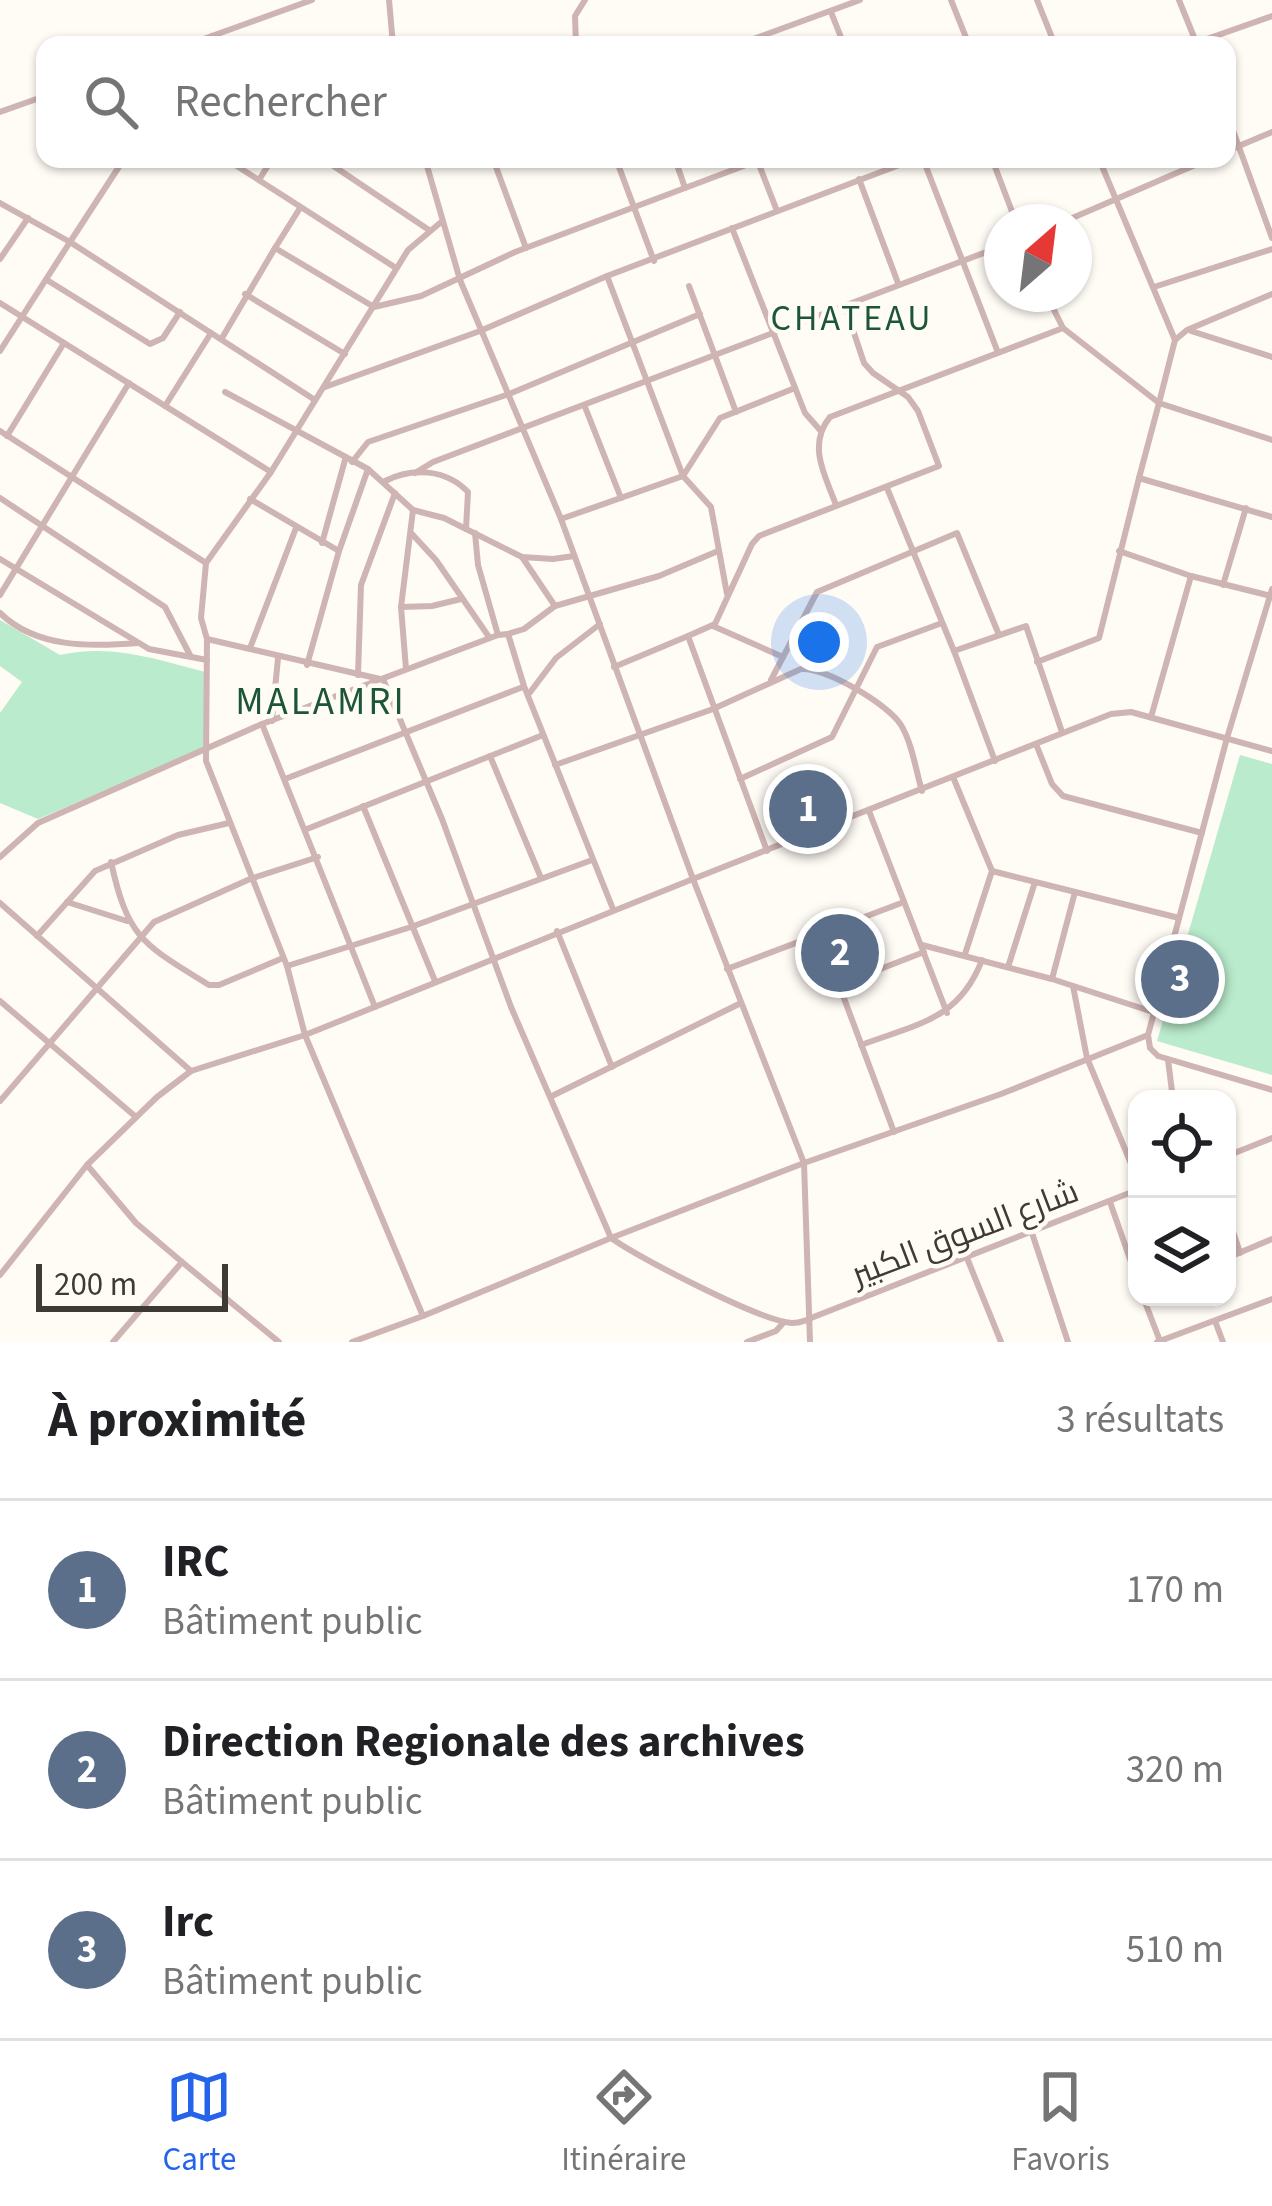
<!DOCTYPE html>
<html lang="fr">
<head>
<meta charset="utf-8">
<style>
  body { margin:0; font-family:"Source Sans 3",Cairo,sans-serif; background:#f2f2f2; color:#202124 }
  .controls { position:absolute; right:36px; bottom:36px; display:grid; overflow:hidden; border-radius:24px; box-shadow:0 3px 9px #0004 }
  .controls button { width:108px; height:108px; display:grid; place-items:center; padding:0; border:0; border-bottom:3px solid #e0e0e0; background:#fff; color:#202124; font:60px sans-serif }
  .compass { position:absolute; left:984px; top:204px; width:108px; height:108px; border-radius:50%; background:#fff; box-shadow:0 3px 9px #0004; rotate:28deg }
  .scale { position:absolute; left:36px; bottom:30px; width:192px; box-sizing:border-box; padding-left:12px; border:6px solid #3e3a34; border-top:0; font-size:33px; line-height:42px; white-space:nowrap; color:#3e3a34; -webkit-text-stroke:9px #fffbf5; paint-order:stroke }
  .you { position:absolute; left:819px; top:642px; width:42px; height:42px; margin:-30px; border:9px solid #fff; border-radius:50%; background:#1a73e8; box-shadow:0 0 0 18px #1a73e833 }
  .badge { display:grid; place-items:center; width:78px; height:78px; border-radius:50%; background:#2563eb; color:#fff; font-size:39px; font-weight:700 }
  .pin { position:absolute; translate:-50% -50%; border:6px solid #fff; box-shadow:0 3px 12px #0006 }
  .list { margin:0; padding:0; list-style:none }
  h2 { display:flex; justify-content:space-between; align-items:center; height:156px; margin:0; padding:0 48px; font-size:51px }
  h2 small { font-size:39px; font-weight:400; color:#757577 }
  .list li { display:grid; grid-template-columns:78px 1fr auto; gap:36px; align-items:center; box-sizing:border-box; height:180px; padding:0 48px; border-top:3px solid #e0e0e0 }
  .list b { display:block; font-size:45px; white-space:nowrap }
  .list p { margin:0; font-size:39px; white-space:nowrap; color:#757577 }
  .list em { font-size:39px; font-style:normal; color:#757577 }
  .icon { flex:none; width:66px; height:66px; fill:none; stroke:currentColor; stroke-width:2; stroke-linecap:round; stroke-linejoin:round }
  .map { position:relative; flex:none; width:1272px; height:1342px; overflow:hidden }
  .search { position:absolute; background:#fff; box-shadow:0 3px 9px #0004; left:36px; right:36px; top:36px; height:132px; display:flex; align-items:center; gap:30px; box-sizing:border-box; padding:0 42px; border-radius:24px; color:#757577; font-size:45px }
  .sheet { height:696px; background:#fff }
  nav { display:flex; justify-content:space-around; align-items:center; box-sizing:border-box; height:168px; border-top:3px solid #e0e0e0; background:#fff; font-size:33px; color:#757577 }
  nav a { display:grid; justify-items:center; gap:6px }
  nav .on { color:#2563eb }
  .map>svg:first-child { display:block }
  .green { fill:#baebcc }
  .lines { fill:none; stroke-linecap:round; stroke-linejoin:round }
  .minor { stroke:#ceb4b2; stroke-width:6 }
  .tertiary { stroke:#ceb4b2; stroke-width:6 }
  .labels { text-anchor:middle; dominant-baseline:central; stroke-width:9; stroke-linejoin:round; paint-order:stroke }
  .street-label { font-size:33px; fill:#3e3a34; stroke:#fffbf5 }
  .neighbourhood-label { font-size:36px; letter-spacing:3px; fill:#1c5637; stroke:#fffbf5 }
  .quarter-label { font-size:39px; letter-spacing:3px; fill:#1c5637; stroke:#fffbf5 }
</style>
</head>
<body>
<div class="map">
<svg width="1272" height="1342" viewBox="0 0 1272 1342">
  <rect width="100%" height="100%" fill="#fffbf5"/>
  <g class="green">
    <path d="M0 620 60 655C112 643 159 660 209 673L203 749 38 819 0 803V713L22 682 0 666Z"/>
    <path d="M1240 755 1272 764V1075L1157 1041Z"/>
  </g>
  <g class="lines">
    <g class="minor">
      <path d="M389 0 393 45"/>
      <path d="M951 0 969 45"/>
      <path d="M1037 0 1055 45"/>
      <path d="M1179 0 1196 42"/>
      <path d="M831 12 844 45"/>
      <path d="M212 36 228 45"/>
      <path d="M187 45 312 0"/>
      <path d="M576 45 575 16 585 0"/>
      <path d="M737 45 860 0"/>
      <path d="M1190 45 1272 16"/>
      <path d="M0 112 45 96"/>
      <path d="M1227 114 1272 238"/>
      <path d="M1227 151 1272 132"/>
      <path d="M226 159 396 268"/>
      <path d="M323 159 429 230"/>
      <path d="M419 159 426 163 436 159"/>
      <path d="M493 159 526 248"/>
      <path d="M616 159 654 261"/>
      <path d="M675 159 685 188"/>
      <path d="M923 159 997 350"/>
      <path d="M992 159 1016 222"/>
      <path d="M1099 159 1175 340"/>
      <path d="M758 162 777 211"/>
      <path d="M859 179 898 283"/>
      <path d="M259 180 272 159"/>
      <path d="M0 203 70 242 124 159"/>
      <path d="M300 208 275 248 374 307 421 296 515 252 762 159"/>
      <path d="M1063 222 1209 159"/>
      <path d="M732 228 805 413 820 430"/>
      <path d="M0 259 28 218"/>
      <path d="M607 276 683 476 711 507 727 594"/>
      <path d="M47 280 150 344 163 338 180 312"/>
      <path d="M689 286 736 412"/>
      <path d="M1154 287 1272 249"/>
      <path d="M245 294 345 354"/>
      <path d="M1046 294 1063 328 1159 403 1139 478"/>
      <path d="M1272 294 1187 330 1175 340 1159 403 1272 440"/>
      <path d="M0 303 271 472"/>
      <path d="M1191 331 1272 357"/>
      <path d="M222 338 275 248"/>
      <path d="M0 351 70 242 315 400"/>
      <path d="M325 387 480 331 607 276 915 159"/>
      <path d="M225 392 368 469 413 510 444 518 522 557 553 559 574 556"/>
      <path d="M165 406 211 333"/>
      <path d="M585 407 621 498"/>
      <path d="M0 431 206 563"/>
      <path d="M7 436 64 343"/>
      <path d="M352 462 368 442 509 394 700 314"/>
      <path d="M415 473 433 462 1002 246"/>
      <path d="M385 481C412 467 446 469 468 492L466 529"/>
      <path d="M887 488 954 651"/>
      <path d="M0 498 165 607 191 657"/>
      <path d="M250 499 339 551"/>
      <path d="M836 505C825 475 807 445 830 417L1063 328"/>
      <path d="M561 519 683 476 720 418 795 388"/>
      <path d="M475 533 478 565 498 635 508 634 524 686 613 909"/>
      <path d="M412 534 436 560 489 637"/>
      <path d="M322 543 345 460"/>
      <path d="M1119 551 1191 576 1271 596"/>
      <path d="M522 557 555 606"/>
      <path d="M0 559 149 649 207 660"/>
      <path d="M1223 585 1246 508"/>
      <path d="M1272 589 1227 738 1148 1035 1150 1048 1158 1056 1272 1090"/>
      <path d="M0 595 129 383"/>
      <path d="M401 607 432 606 461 599"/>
      <path d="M0 613C36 648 90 647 138 643"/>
      <path d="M713 626 783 657"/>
      <path d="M508 634 524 629 555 606 659 576 718 551"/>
      <path d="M207 639 380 679"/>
      <path d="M250 648 296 528"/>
      <path d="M1037 662 1099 638 1139 478 1272 517"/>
      <path d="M307 665 339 551 368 469"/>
      <path d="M614 667 688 636"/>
      <path d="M406 669 401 607 413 510"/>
      <path d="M358 675 361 585 395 493"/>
      <path d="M383 679 442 819 511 1007 611 1238C640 1258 760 1321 792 1323 800 1323 803 1321 810 1319"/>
      <path d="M771 680 817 592 957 533 999 635"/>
      <path d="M528 695 556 658 600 624"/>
      <path d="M1151 717 1191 576"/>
      <path d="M272 721 278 658"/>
      <path d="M262 724 375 1007"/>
      <path d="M1036 744 1052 784 1063 796 1202 833"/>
      <path d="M490 756 541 878"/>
      <path d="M995 761 954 651 1026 626 1062 732"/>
      <path d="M555 765 713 709 801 669C825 667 888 704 901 725 912 743 916 771 922 791"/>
      <path d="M953 777 992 871 965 954"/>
      <path d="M285 779 523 687"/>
      <path d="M740 779 832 737 877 647 942 623"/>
      <path d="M363 806 435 981"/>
      <path d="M869 811 947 1013"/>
      <path d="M307 829 543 735"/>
      <path d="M767 851 688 636 715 624 752 544 759 536 939 466 918 411 908 397 873 373 864 363 845 306"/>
      <path d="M0 857 38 823 262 724 498 635"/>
      <path d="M111 862C128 939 143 944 209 985H219L283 958"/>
      <path d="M992 871 1179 918"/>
      <path d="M67 902 127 921"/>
      <path d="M0 903 191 1071"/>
      <path d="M557 931 612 1067"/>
      <path d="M820 934 894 1132"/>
      <path d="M37 936 95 871 178 835 229 823"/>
      <path d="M922 945 1052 979 1153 1012"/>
      <path d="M287 966 411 927 592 860"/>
      <path d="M1008 967 1035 882"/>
      <path d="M727 969 904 902"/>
      <path d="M1052 979 1075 892"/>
      <path d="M839 985 924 952"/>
      <path d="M1073 986 1087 1058 1137 1178"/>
      <path d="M0 1001 136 1117"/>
      <path d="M861 1045C917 1024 959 1020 982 960"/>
      <path d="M1168 1060 1173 1099"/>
      <path d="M552 1096 741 1003"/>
      <path d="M0 1101 154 922 250 879 318 857"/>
      <path d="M87 1165 136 1223 182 1262"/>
      <path d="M1110 1202 1137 1279"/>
      <path d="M1227 1213 1240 1253"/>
      <path d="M1032 1233 1068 1342"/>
      <path d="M967 1258 1001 1342"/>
      <path d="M1227 1258 1272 1239"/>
      <path d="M0 1275 87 1165 157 1097 191 1071 305 1035 693 879 561 519 460 280 425 159"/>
      <path d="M1143 1297 1160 1341"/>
      <path d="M423 1316 611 1238 804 1163 1001 1094 1148 1035"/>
      <path d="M1215 1321 1223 1342"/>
      <path d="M352 1342 423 1316 305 1035 287 966 206 761 207 639 201 618 206 563 271 472 408 250 440 223"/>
      <path d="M747 1342 776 1331 784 1322"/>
      <path d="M1157 1342 1272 1299"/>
    </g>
    <g class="tertiary">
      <path d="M1227 1156 1272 1138"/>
      <path d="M811 1318 1137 1190"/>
      <path d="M113 1342 182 1262 279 1342"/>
      <path d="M810 1342 804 1163 693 879 1111 714 1131 712 1272 751"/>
    </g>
  </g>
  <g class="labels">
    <g class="street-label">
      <text transform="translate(965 1233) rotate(-21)">شارع السوق الكبير</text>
    </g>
    <g class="neighbourhood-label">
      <text x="852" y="318">CHATEAU</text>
    </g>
    <g class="quarter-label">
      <text x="321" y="702">MALAMRI</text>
    </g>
  </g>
</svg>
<div class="controls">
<button><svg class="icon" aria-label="locate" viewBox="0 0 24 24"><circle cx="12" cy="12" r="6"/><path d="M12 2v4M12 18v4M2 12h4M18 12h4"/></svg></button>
<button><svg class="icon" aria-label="layers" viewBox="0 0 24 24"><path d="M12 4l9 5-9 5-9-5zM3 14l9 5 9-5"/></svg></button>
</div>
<svg class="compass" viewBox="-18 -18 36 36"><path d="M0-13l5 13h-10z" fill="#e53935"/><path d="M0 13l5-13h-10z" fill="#757577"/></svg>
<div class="scale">200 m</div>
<div class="you"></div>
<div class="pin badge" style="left:808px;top:809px;background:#5c6f8a">1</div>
<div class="pin badge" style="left:840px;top:953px;background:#5c6f8a">2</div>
<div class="pin badge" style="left:1180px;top:979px;background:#5c6f8a">3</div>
<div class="search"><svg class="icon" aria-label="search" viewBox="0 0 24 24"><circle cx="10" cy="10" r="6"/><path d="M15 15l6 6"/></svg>Rechercher</div>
</div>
<section class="sheet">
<h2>À proximité<small>3 résultats</small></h2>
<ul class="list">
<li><span class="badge" style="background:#5c6f8a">1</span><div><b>IRC</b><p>Bâtiment public</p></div><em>170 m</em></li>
<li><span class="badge" style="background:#5c6f8a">2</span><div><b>Direction Regionale des archives</b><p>Bâtiment public</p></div><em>320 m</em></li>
<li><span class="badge" style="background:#5c6f8a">3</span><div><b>Irc</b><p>Bâtiment public</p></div><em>510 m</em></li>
</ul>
</section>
<nav>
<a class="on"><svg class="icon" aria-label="map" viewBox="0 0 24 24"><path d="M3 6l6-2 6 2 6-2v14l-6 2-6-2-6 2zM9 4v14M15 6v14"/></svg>Carte</a>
<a><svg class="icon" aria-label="directions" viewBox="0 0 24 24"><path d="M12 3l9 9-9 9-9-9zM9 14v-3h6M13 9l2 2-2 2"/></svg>Itinéraire</a>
<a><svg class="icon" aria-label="saved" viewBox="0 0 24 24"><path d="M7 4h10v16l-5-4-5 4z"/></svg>Favoris</a>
</nav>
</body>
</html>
